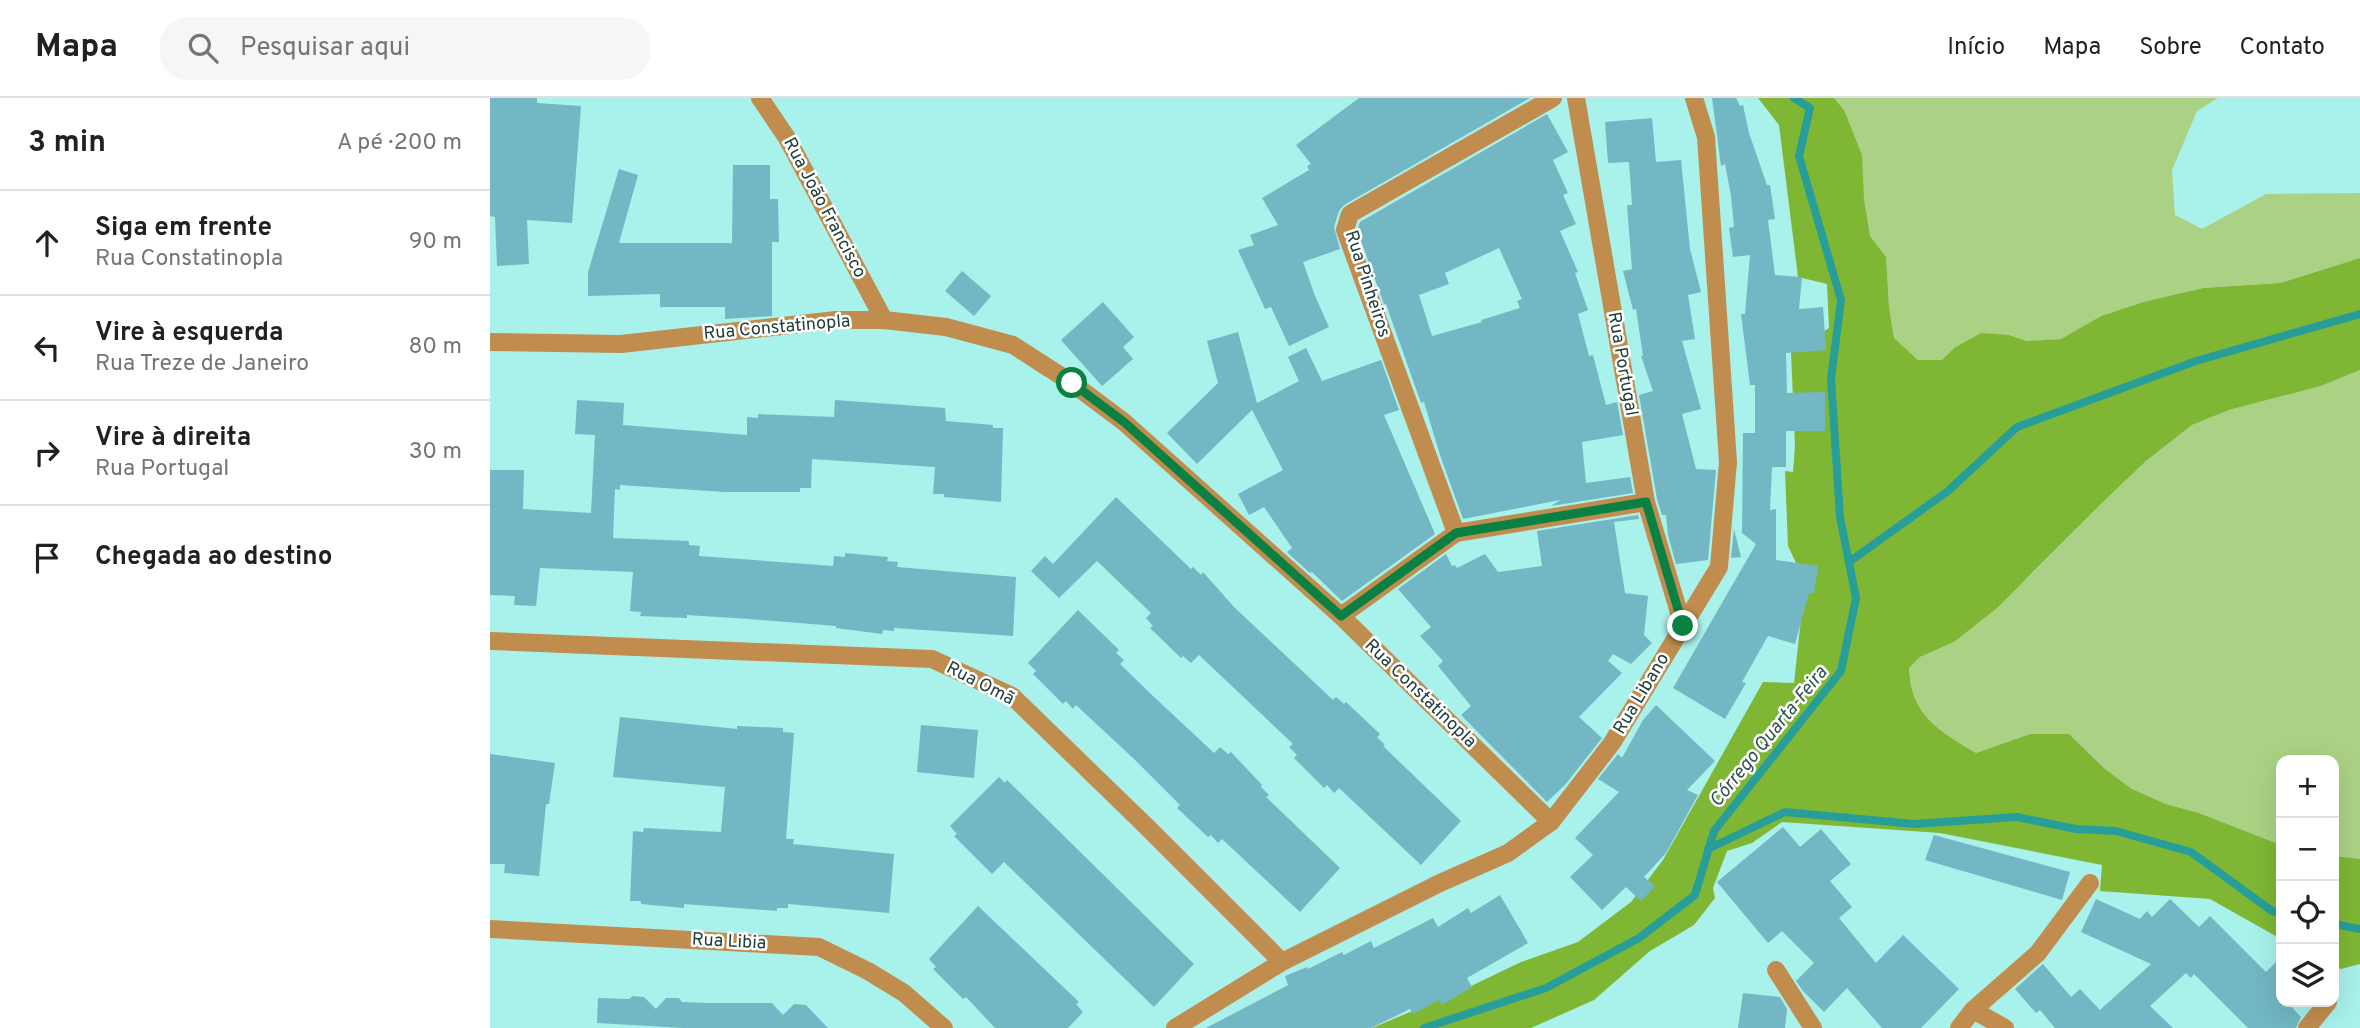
<!DOCTYPE html>
<html lang="pt">
<head>
<meta charset="utf-8">
<style>
  body { margin:0; font-family:Overpass,sans-serif; background:#f6f6f6; color:#202124 }
  .controls { position:absolute; right:21px; bottom:21px; display:grid; overflow:hidden; border-radius:14px; box-shadow:0 7px 28px #0002 }
  .controls button { width:63px; height:63px; display:grid; place-items:center; padding:0; border:0; border-bottom:2px solid #e0e0e0; background:#fff; color:#202124; font:35px sans-serif }
  .stop { position:absolute; width:21px; height:21px; margin:-16px; border:5px solid #0b8043; border-radius:50%; background:#fff }
  .stop.end { background:#0b8043; border-color:#fff; box-shadow:0 2px 7px #0008 }
  .list { margin:0; padding:0; list-style:none }
  h2 { display:flex; justify-content:space-between; align-items:center; height:91px; margin:0; padding:0 28px; font-size:30px }
  h2 small { font-size:23px; font-weight:400; color:#757577 }
  .list li { display:grid; grid-template-columns:46px 1fr auto; gap:21px; align-items:center; box-sizing:border-box; height:105px; padding:0 28px; border-top:2px solid #e0e0e0 }
  .list b { display:block; font-size:26px; white-space:nowrap }
  .list p { margin:0; font-size:23px; white-space:nowrap; color:#757577 }
  .list em { font-size:23px; font-style:normal; color:#757577 }
  .icon { flex:none; width:38px; height:38px; fill:none; stroke:currentColor; stroke-width:2; stroke-linecap:round; stroke-linejoin:round }
  .map { position:relative; flex:none; width:1870px; height:930px; overflow:hidden }
  header { display:flex; align-items:center; gap:42px; box-sizing:border-box; height:98px; padding:0 35px; background:#fff; border-bottom:2px solid #e0e0e0 }
  header strong { font-size:33px }
  nav { display:flex; gap:38px; margin-inline-start:auto; font-size:24px }
  .search { width:490px; height:63px; background:#f6f6f6; display:flex; align-items:center; gap:18px; box-sizing:border-box; padding:0 24px; border-radius:28px; color:#757577; font-size:26px }
  main { display:flex }
  aside { flex:1; background:#fff }
  .map>svg:first-child { display:block }
  .green { fill:#abd284 }
  .forest { fill:#7fb735 }
  .lines { fill:none; stroke-linecap:round; stroke-linejoin:round }
  .stream { stroke:#289e99; stroke-width:8 }
  .building { fill:#72b7c3; fill-rule:evenodd }
  .minor { stroke:#c18d4e; stroke-width:18 }
  .route { stroke:#0b8043; stroke-width:9 }
  .labels { text-anchor:middle; dominant-baseline:central; stroke-width:5; stroke-linejoin:round; paint-order:stroke }
  .street-label { font-size:18px; fill:#203e3c; stroke:#fff }
  .water-label { font-size:19px; font-style:italic; fill:#2f514e; stroke:#fff }
</style>
</head>
<body>
<header>
<strong>Mapa</strong>
<div class="search"><svg class="icon" aria-label="search" viewBox="0 0 24 24"><circle cx="10" cy="10" r="6"/><path d="M15 15l6 6"/></svg>Pesquisar aqui</div>
<nav><a>Início</a><a>Mapa</a><a>Sobre</a><a>Contato</a></nav>
</header>
<main>
<aside>
<h2>3 min<small>A pé · 200 m</small></h2>
<ul class="list">
<li><svg class="icon" aria-label="ahead" viewBox="0 0 24 24"><path d="M12 20V5M6 11l6-6 6 6"/></svg><div><b>Siga em frente</b><p>Rua Constatinopla</p></div><em>90 m</em></li>
<li><svg class="icon" aria-label="left" viewBox="0 0 24 24"><path d="M17 20v-9H6M10 6l-5 5 5 5"/></svg><div><b>Vire à esquerda</b><p>Rua Treze de Janeiro</p></div><em>80 m</em></li>
<li><svg class="icon" aria-label="right" viewBox="0 0 24 24"><path d="M7 20v-9h11M14 6l5 5-5 5"/></svg><div><b>Vire à direita</b><p>Rua Portugal</p></div><em>30 m</em></li>
<li><svg class="icon" aria-label="arrive" viewBox="0 0 24 24"><path d="M6 21V4h12l-3 4 3 4H6"/></svg><div><b>Chegada ao destino</b></div></li>
</ul>
</aside>
<div class="map">
<svg width="1870" height="930" viewBox="0 0 1870 930">
  <rect width="100%" height="100%" fill="#a9f1eb"/>
  <g class="green">
    <path d="M1344 0H1728L1707 13 1682 72 1685 117 1712 131 1776 96 1870 95V160L1790 185 1713 190 1653 204 1611 218 1572 241 1537 243 1519 237 1464 250 1452 262H1428L1404 240 1399 209 1396 160 1380 138 1354 12Z"/>
    <path d="M1870 272V761L1844 758V662H1791V747L1709 715 1676 706 1642 691 1615 671 1579 636H1540L1486 655C1461 640 1429 623 1420 592 1418 586 1419 577 1419 570L1430 559 1464 544 1544 474 1615 402 1656 363 1702 327 1739 312 1831 288Z"/>
  </g>
  <g class="forest">
    <path d="M1268 0H1344L1354 12 1372 57 1374 101 1380 138 1396 159 1399 209 1404 240 1428 262H1452L1464 250 1491 235 1519 237 1537 243 1571 241 1611 218 1653 204 1713 190 1790 185 1870 160V272L1831 288 1739 312 1702 327 1656 363 1615 402 1507 510 1464 544 1430 559 1419 570C1420 617 1449 633 1486 655L1540 636H1579L1615 671 1642 691 1676 706 1709 715 1791 747V841L1720 801 1610 793 1612 767 1450 735 1292 724 1262 745 1237 753 1223 790 1225 800 1204 827 1160 853 1104 902 1041 930H882L977 890 1031 864 1088 844 1141 804 1173 762 1273 584 1304 585 1315 484 1298 448 1295 373 1303 374 1305 348 1301 254 1339 230 1337 186 1308 179 1289 27Z"/>
    <path d="M1844 758 1870 761V866L1851 871 1844 868Z"/>
  </g>
  <g class="lines">
    <g class="stream">
      <path d="M1359 464 1458 393 1527 329 1706 263 1870 216"/>
      <path d="M1218 751 1295 714 1424 726 1527 719 1586 731 1626 733 1701 754 1782 813 1791 815"/>
      <path d="M1844 826 1870 831"/>
      <path d="M934 930 1056 890 1149 840 1205 797 1224 733 1351 573 1366 500 1350 419 1341 281 1351 202 1309 58 1320 10 1304 0"/>
    </g>
  </g>
  <g class="building">
    <path d="M0 0H47V5L91 8 82 125 37 122 39 166 7 168 5 119 0 118Z"/>
    <path d="M869 0H1040L854 107 849 113 844 129 850 151 813 164 825 198 839 229 799 248 781 209 775 211 748 152 764 147 760 137 788 127 772 100 819 72 817 68 821 66 806 47Z"/>
    <path d="M1222 0H1246L1250 8 1253 7 1259 35 1277 87H1280L1285 121 1278 122 1285 177 1312 179 1309 211 1333 209 1336 252 1296 255 1297 295 1335 294V333H1296V369H1282L1280 412 1286 411V462L1328 468 1324 495H1319L1305 546 1278 538 1252 584 1256 585 1235 621 1183 590 1266 446 1252 435 1253 335H1265V287H1260L1251 216H1255L1260 157 1243 159 1239 130 1244 129 1241 98 1235 66 1231 68Z"/>
    <path d="M1057 16 1078 54 1063 62 1078 95 1073 97 1086 126 1070 133 1088 174 1085 175 1098 212 1088 216 1099 258 1103 257 1116 307 1127 304 1133 337 1092 344 1096 385 1140 379 1143 395 1061 408 1070 402 973 421 950 357 934 304 931 305 896 206H894L867 132 870 124ZM1009 150 1032 201 1027 203 1030 210 991 222 992 224 942 238 929 197 959 186 955 175Z"/>
    <path d="M1162 20 1166 64 1191 62 1200 151 1211 194 1198 197 1205 241 1192 243 1211 311 1192 316 1206 371 1226 372 1218 462 1186 466 1178 437 1176 417H1172L1167 401 1149 297 1163 293 1151 258H1153L1146 211 1143 212 1133 173 1142 171 1137 107H1142L1139 64 1118 65 1115 24Z"/>
    <path d="M243 67H280V101H288L289 144H282V218L235 221V209H170V196L98 198V174L129 71 148 77 129 145H242Z"/>
    <path d="M472 173 501 198 484 218 455 193Z"/>
    <path d="M613 204 644 239 633 249 643 261 612 288 571 242Z"/>
    <path d="M748 234 767 305 809 283 798 259 816 250 832 283 891 262 909 312 894 317 945 436 852 503 822 474 820 475 800 457 797 454 802 450 774 409 759 417 748 396 793 372 762 312 707 366 677 335 728 285 717 243Z"/>
    <path d="M87 302 134 305 133 327 257 337V319L268 320V316L344 319 345 302 455 310 456 323 503 327V330H513L511 404 454 399V396H443L445 369 322 361 321 390H310V394H234L130 387V392L125 391 123 440 199 443V447L210 448 209 458 343 468 344 458 355 459V455L398 459 397 463 408 464 407 469 526 479 523 538 404 530V533L393 532 392 536 346 530V528L259 521 197 517V520L150 518 151 514 140 513 143 474 50 470 46 508 24 507 25 498 0 497V372H34L33 411 101 415 105 337 85 336Z"/>
    <path d="M626 399 701 471 703 469 711 477 713 474 744 509 843 602 846 599 854 606 856 604 890 636 887 639 895 647 893 648 971 723 931 767 849 690 844 695 837 687 834 690 804 660 807 657 799 649 803 646 709 557 701 565 693 558 691 560 660 530 663 528 656 520 661 515 607 463 569 500 541 473 555 458 563 466Z"/>
    <path d="M1148 417 1149 421 1124 424 1135 495 1158 498 1154 537 1162 545 1141 566 1123 556 1118 563 1132 575 1089 619 1112 640 1075 687 1057 704 971 617 981 608 948 568 953 563 930 538 941 529 908 491 956 456 962 468 965 467 967 470 995 456 1008 474 1052 468 1047 433Z"/>
    <path d="M1244 431 1251 459 1241 460Z"/>
    <path d="M588 512 629 552 626 555 634 562 630 566 663 598 724 655 730 649 738 656 741 654 772 687 771 689 779 697 776 699 850 770 810 814 732 741 728 745 721 737 718 739 687 710 690 707 643 660 586 607 583 611 576 603 573 606 543 576 546 573 538 565Z"/>
    <path d="M1166 607 1225 663 1197 692 1208 697 1176 755 1154 779 1165 788 1151 803 1136 789 1112 812 1080 779 1103 757 1085 740 1129 694 1108 681 1128 656 1132 660 1153 622Z"/>
    <path d="M130 619 247 631V628L293 630V634L304 635 296 741H304L303 746 404 756 399 815 298 806V810H287V813L194 806V810L151 806V803H140L143 733 153 734 154 730 231 734 235 689 123 679Z"/>
    <path d="M431 627 488 632 484 680 427 674Z"/>
    <path d="M0 656 65 665 59 706H56L49 778 14 775 15 766H0Z"/>
    <path d="M509 679 515 685 517 682 704 866 664 909 514 764 502 776 464 738 467 736 460 728Z"/>
    <path d="M1293 729 1310 749 1331 731 1361 766 1340 783 1362 809 1349 820 1386 865 1413 837 1469 891 1431 930H1392L1357 890 1334 914 1313 893 1306 883 1324 865 1292 833 1278 845 1227 784Z"/>
    <path d="M1444 737 1580 774 1572 802 1435 762Z"/>
    <path d="M1010 797 1038 845 977 880 982 889 952 907 949 902 923 916 920 911 881 930H716L798 887 795 878 817 869 818 871 852 854 854 857 881 843 884 850 943 820 948 829 978 810 981 815Z"/>
    <path d="M1606 801 1650 821 1657 813 1662 819 1680 801 1709 829 1720 818 1776 874 1791 859V904H1797L1811 919 1806 930H1758L1704 876 1701 880 1696 875 1660 908 1683 930H1565L1550 912 1546 915 1525 891 1553 866 1581 899 1590 891 1610 912 1661 866 1591 834Z"/>
    <path d="M488 808 589 904 586 906 593 914 578 930H505L476 899 473 901 443 871 446 869 439 861Z"/>
    <path d="M1253 895 1290 899 1297 911 1295 930H1248Z"/>
    <path d="M143 898 154 899 166 911 176 900H189L192 904 217 905H282L293 917 304 906 316 907 338 930H194L107 925 108 900 139 901Z"/>
  </g>
  <g class="lines">
    <g class="minor">
      <path d="M270 0 297 40 394 222"/>
      <path d="M1086 0 1156 404 1193 528"/>
      <path d="M0 244 131 246 346 222H394L456 229 523 247 582 285 634 324 851 518 1061 724"/>
      <path d="M966 435 855 132 860 116 1063 0"/>
      <path d="M851 518 966 435 1156 404"/>
      <path d="M0 543 442 561 522 598 656 728 792 864"/>
      <path d="M0 831 329 849 378 873 414 895 454 930"/>
      <path d="M1286 872 1323 930"/>
      <path d="M1483 912 1515 930"/>
      <path d="M685 930 792 864 950 785 1018 755 1061 724 1122 645 1229 469 1238 364 1216 39 1204 0"/>
      <path d="M1469 930 1483 912 1548 855 1600 785"/>
      <path d="M1817 930 1838 904"/>
    </g>
  </g>
  <g class="lines">
    <path class="route" d="M582 285 634 324 851 518 966 435 1156 404 1193 528"/>
  </g>
  <g class="labels">
    <g class="street-label">
      <text transform="translate(334 110) rotate(62)">Rua João Francisco</text>
      <text transform="translate(877 186) rotate(72)">Rua Pinheiros</text>
      <text transform="translate(287 230) rotate(-5)">Rua Constatinopla</text>
      <text transform="translate(1132 266) rotate(80)">Rua Portugal</text>
      <text transform="translate(490 586) rotate(27)">Rua Omã</text>
      <text transform="translate(930 596) rotate(44)">Rua Constatinopla</text>
      <text transform="translate(1152 596) rotate(-59)">Rua Libano</text>
      <text transform="translate(239 844) rotate(3)">Rua Libia</text>
    </g>
    <g class="water-label">
      <text transform="translate(1279 639) rotate(-51)">Córrego Quarta-Feira</text>
    </g>
  </g>
</svg>
<div class="controls">
<button>+</button>
<button>−</button>
<button><svg class="icon" aria-label="locate" viewBox="0 0 24 24"><circle cx="12" cy="12" r="6"/><path d="M12 2v4M12 18v4M2 12h4M18 12h4"/></svg></button>
<button><svg class="icon" aria-label="layers" viewBox="0 0 24 24"><path d="M12 4l9 5-9 5-9-5zM3 14l9 5 9-5"/></svg></button>
</div>
<div class="stop" style="left:582px;top:285px"></div>
<div class="stop end" style="left:1193px;top:528px"></div>
</div>
</main>
</body>
</html>
